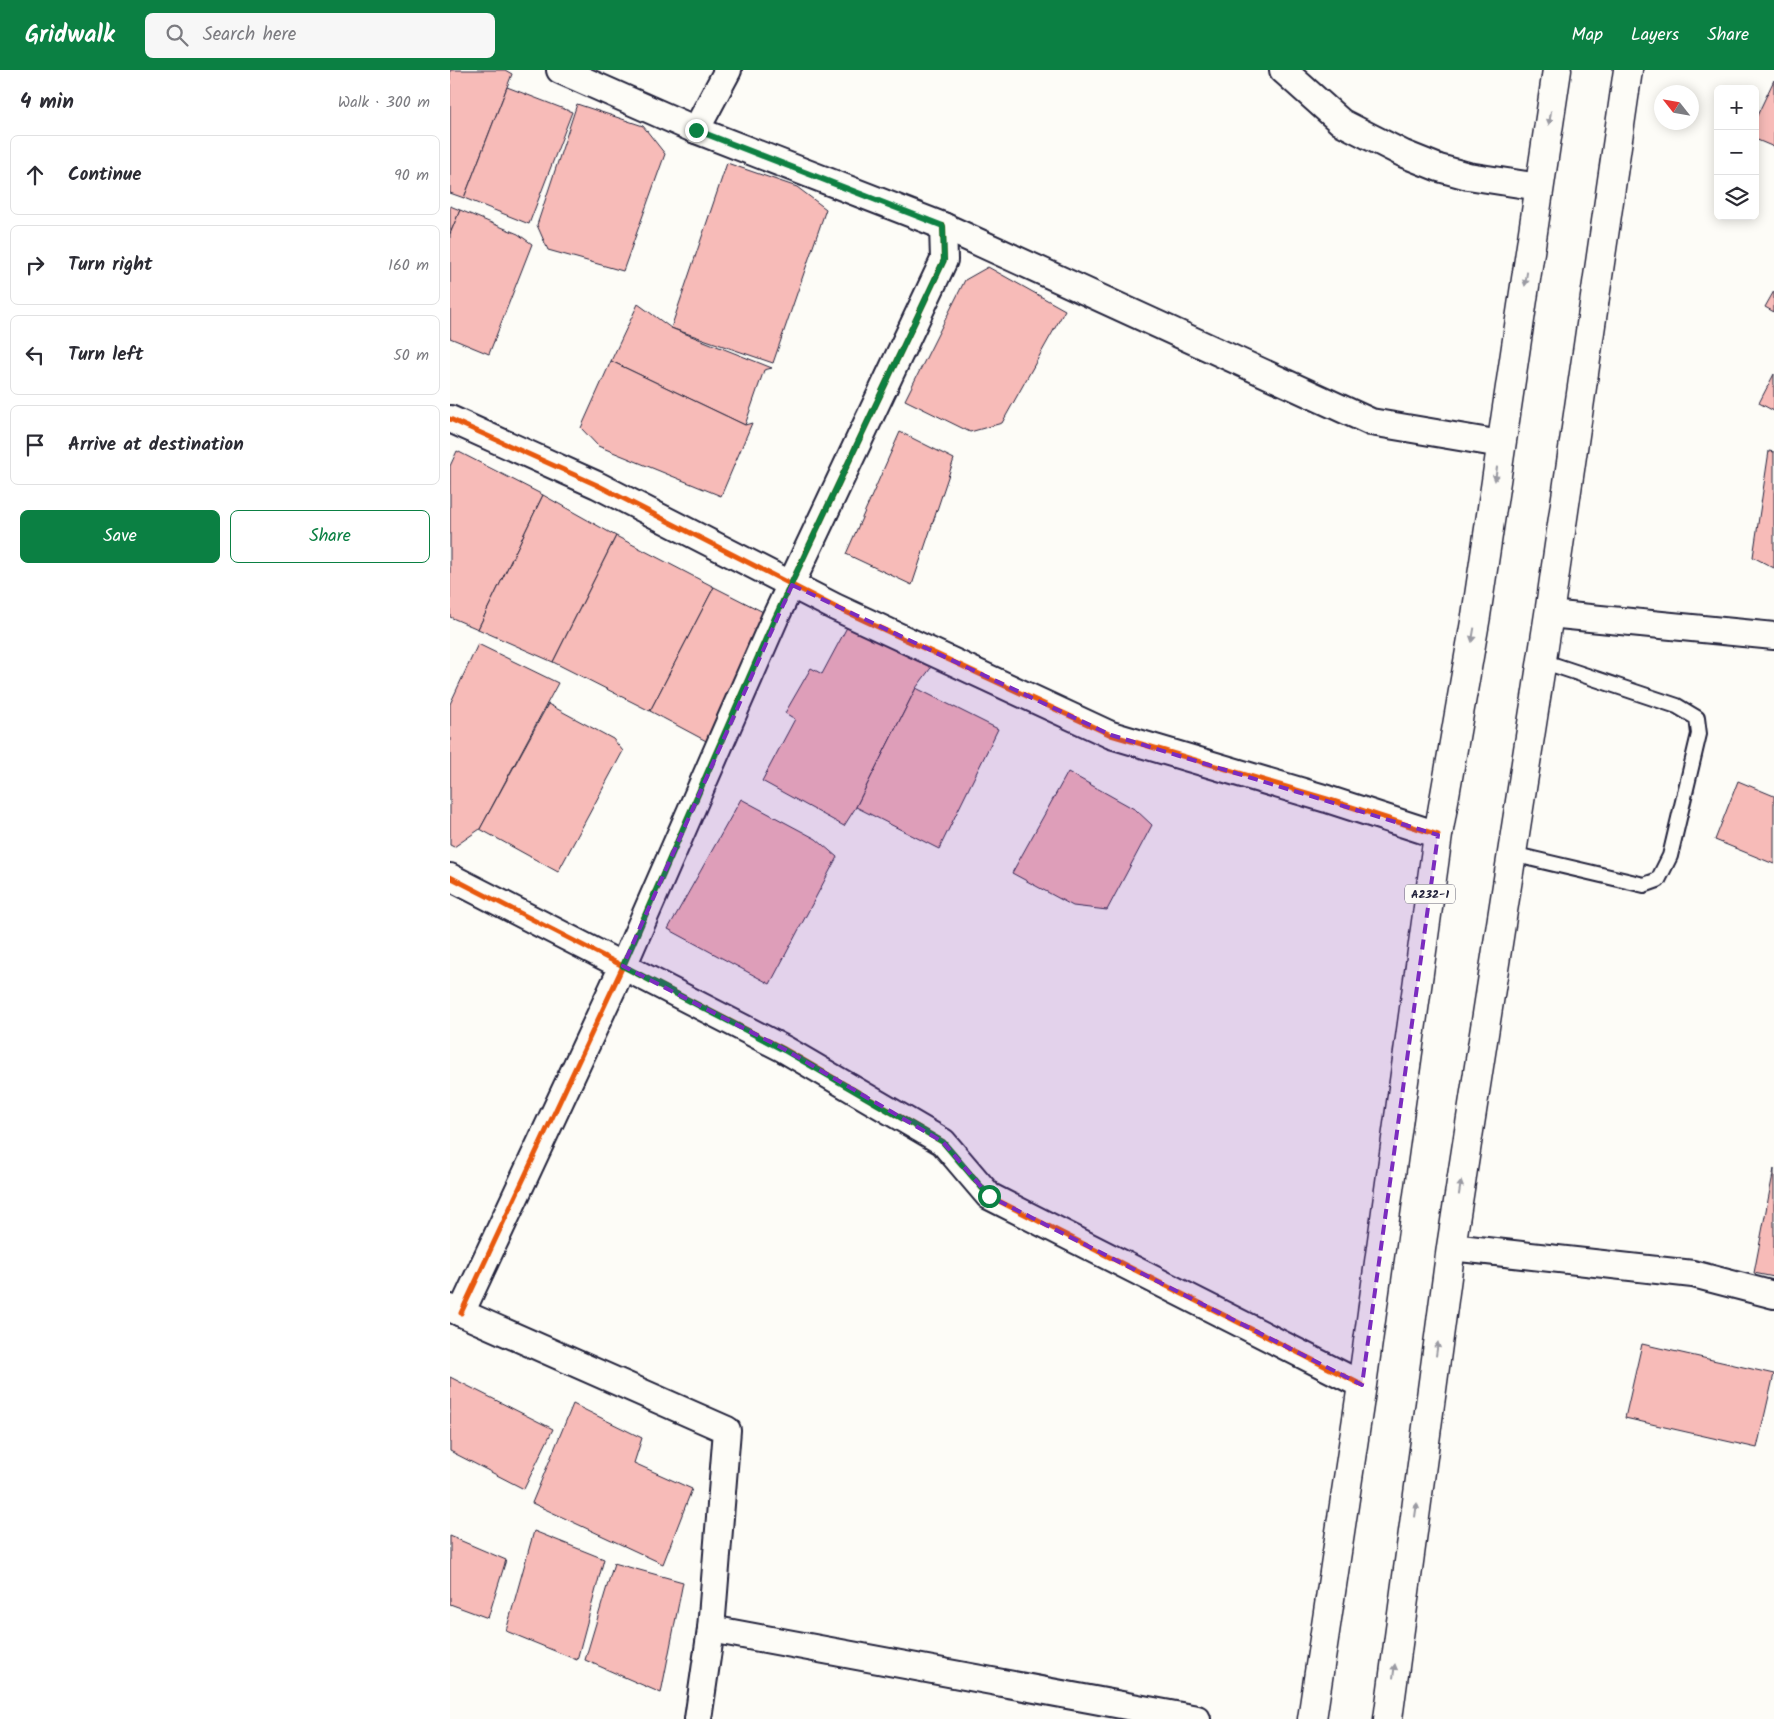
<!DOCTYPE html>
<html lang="en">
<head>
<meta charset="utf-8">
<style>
  body { margin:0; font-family:Kalam,sans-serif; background:#f7f7f7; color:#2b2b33 }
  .controls { position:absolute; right:15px; top:15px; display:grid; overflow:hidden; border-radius:8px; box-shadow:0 2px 12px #0003 }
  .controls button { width:45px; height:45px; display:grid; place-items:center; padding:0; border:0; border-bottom:1px solid #e1e1e2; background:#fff; color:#2b2b33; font:25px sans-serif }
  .compass { position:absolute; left:1204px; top:15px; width:45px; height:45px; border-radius:50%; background:#fff; box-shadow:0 2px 12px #0003; rotate:301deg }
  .stop { position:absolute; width:15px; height:15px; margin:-11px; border:4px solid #0b8043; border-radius:50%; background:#fff }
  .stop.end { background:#0b8043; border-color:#fff; box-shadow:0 1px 5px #0008 }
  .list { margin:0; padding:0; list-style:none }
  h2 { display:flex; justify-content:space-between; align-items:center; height:65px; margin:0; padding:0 20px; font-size:21px }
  h2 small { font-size:16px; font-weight:400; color:#7c7c81 }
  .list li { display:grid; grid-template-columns:32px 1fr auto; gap:15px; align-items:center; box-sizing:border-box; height:80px; margin:0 10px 10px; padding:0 10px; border:1px solid #e1e1e2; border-radius:8px }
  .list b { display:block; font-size:19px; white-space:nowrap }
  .list em { font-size:16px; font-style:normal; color:#7c7c81 }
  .actions { display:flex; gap:10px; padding:15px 20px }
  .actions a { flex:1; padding:11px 0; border:1px solid #0b8043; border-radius:8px; text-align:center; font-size:18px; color:#0b8043 }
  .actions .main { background:#0b8043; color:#fff }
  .icon { flex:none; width:28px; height:28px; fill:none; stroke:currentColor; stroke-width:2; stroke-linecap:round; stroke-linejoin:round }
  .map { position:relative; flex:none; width:1324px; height:1649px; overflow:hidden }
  header { display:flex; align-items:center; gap:30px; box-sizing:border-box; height:70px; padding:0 25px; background:#0b8043; color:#fff }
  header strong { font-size:24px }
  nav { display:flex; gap:28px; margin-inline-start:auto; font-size:18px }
  .search { width:350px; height:45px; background:#f7f7f7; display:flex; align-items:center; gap:12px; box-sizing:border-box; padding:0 18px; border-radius:8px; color:#7c7c81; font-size:19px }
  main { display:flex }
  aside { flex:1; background:#fff }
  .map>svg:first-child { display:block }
  .building { fill:#f7bbb8; stroke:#22223b }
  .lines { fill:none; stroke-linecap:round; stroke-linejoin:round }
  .lane-casing { stroke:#22223b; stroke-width:18 }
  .street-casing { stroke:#22223b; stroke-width:30 }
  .highway-casing { stroke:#22223b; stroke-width:31 }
  .lane { stroke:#fdfcf7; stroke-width:14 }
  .street { stroke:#fdfcf7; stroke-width:26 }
  .highway { stroke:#fdfcf7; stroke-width:28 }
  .cycleway-casing { stroke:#fdfcf7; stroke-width:8 }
  .cycleway { stroke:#e8590c; stroke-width:5 }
  .oneway { fill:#9a9aa2 }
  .route { stroke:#0b8043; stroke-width:6 }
  .marked { fill:#7b2cbf; fill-opacity:0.2; stroke:#7b2cbf; stroke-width:4; stroke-dasharray:10 6; stroke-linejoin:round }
  .labels { text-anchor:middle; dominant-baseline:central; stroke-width:4.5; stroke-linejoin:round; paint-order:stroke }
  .shield { fill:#fdfcf7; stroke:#646373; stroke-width:1 }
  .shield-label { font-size:12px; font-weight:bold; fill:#22223b }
</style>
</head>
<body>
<header>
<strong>Gridwalk</strong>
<div class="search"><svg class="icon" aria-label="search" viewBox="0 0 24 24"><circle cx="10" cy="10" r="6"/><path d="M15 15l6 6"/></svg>Search here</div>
<nav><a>Map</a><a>Layers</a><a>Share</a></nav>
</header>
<main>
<aside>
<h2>4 min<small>Walk · 300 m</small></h2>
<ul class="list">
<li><svg class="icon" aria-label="ahead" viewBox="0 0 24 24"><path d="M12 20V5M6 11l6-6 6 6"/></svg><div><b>Continue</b></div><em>90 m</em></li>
<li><svg class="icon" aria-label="right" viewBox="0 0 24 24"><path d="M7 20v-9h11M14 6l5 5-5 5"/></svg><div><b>Turn right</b></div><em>160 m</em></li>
<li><svg class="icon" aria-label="left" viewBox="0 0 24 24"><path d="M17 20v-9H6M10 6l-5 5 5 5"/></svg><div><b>Turn left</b></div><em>50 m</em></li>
<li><svg class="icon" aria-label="arrive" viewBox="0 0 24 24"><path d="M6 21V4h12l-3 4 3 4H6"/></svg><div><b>Arrive at destination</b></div></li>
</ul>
<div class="actions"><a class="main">Save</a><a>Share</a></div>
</aside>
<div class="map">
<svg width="1324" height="1649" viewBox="0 0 1324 1649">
  <rect width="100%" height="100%" fill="#fdfcf7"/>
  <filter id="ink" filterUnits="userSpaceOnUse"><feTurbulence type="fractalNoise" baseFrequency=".02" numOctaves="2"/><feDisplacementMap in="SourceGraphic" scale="10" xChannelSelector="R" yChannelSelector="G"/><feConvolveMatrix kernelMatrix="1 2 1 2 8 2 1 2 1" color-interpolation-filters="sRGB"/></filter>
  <g filter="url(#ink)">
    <g class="building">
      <path d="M0 0H55L62 4 14 128 0 123Z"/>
      <path d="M1324 10V77L1305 69V50Z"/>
      <path d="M57 17 122 42 79 154 14 128Z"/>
      <path d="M127 34 193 56 215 84 173 201 98 180 87 155Z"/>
      <path d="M277 93 347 117 376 139 323 293 221 258Z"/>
      <path d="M0 136 10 140 0 164Z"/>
      <path d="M10 140 68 164 82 174 39 284 0 268V164Z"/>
      <path d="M538 197 615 240 552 353 520 362 455 330 515 210Z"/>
      <path d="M1324 221V242L1315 237Z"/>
      <path d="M188 234 221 258 322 298 314 300 295 355 161 291Z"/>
      <path d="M161 291 295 355 302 353 271 426 148 376 131 358Z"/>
      <path d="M1324 304V341L1309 333Z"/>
      <path d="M450 362 504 389 462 515 396 484Z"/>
      <path d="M7 381 93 425 28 559 0 547V396Z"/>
      <path d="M1319 381 1324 382V498L1303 487Z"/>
      <path d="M93 425 166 466 103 592 28 559Z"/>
      <path d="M166 466 264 517 200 641 103 592Z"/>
      <path d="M264 517 325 548 260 673 200 641Z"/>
      <path d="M403 546 486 591 466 618 406 737 394 756 312 711 345 649 335 643 361 598 372 604Z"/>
      <path d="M28 574 108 613 30 759 4 777 0 775V634Z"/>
      <path d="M466 618 548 659 489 779 406 737Z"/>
      <path d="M98 634 163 669 173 681 108 802 30 759Z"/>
      <path d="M618 702 686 740 702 755 657 840 623 836 562 803Z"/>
      <path d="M1288 711 1324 726V794L1265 770Z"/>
      <path d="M291 729 366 769 387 787 320 914 218 859Z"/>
      <path d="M1324 1099V1207L1304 1203Z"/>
      <path d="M1192 1274 1324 1304 1307 1378 1175 1348Z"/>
      <path d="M0 1307 103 1359 74 1419 0 1381Z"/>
      <path d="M123 1334 192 1368 184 1393 242 1419 213 1494 82 1433Z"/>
      <path d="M84 1461 154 1489 127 1590 56 1561Z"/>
      <path d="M0 1466 56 1490 38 1548 0 1534Z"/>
      <path d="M164 1493 233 1512 211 1623 135 1590Z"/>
    </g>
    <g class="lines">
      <g class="lane-casing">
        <path id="lane" d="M1062 784 1194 815 1208 810 1220 786 1249 664 1247 648 1227 636 1092 591"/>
      </g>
      <g class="street-casing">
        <g id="street">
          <path d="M110 0 246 60 493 156 921 352 1051 374"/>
          <path d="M833 0 891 52 954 84 989 98 1018 106 1089 117"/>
          <path d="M246 60 278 0"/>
          <path d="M0 349 147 415 385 537 661 665 877 729 988 765"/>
          <path d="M1099 544 1324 566"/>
          <path d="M0 807 334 979 493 1072 539 1126 912 1315"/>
          <path d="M1001 1177 1243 1204 1324 1225"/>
          <path d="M0 1238 277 1360 261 1559 248 1649"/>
          <path d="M11 1243 173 896 325 548 494 190 493 156"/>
          <path d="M261 1559 747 1649"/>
        </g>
      </g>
      <g class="highway-casing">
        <g id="highway">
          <path d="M862 1649 912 1315 988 765 1026 546 1107 0"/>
          <path d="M938 1649 1001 1177 1099 544 1178 0"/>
        </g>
      </g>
      <use href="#lane" class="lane"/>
      <use href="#street" class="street"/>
      <use href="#highway" class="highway"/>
      <g class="cycleway-casing">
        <g id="cycleway">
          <path d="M0 349 147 415 385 537 661 665 877 729 988 765"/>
          <path d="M0 807 334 979 493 1072 539 1126 912 1315"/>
          <path d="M11 1243 173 896 325 548 494 190 493 156"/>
        </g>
      </g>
      <use href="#cycleway" class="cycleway"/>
    </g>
    <defs><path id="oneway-solid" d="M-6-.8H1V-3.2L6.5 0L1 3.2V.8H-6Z" transform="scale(1.25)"/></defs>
    <g class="oneway">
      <use href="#oneway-solid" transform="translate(1100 48) rotate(98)"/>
      <use href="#oneway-solid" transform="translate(1076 209) rotate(99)"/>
      <use href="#oneway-solid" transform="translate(1046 404) rotate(98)"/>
      <use href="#oneway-solid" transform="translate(1023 565) rotate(100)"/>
      <use href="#oneway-solid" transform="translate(1010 1118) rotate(-81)"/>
      <use href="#oneway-solid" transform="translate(987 1279) rotate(-82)"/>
      <use href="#oneway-solid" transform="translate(966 1440) rotate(-82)"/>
      <use href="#oneway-solid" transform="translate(944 1601) rotate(-82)"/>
    </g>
  </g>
  <g class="lines" filter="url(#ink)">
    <path class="route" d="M246 60 493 156 494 190 325 548 173 896 334 980 493 1072 539 1126"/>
  </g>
  <path class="marked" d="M342 515 661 665 988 765 912 1315 539 1126 493 1072 334 979 173 896Z"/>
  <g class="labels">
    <rect class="shield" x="955" y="814.5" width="50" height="19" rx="4"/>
    <g class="shield-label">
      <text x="980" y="824">A232-1</text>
    </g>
  </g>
</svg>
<div class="controls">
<button>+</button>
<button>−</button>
<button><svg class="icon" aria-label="layers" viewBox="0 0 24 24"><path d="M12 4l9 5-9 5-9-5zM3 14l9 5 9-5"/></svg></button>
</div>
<svg class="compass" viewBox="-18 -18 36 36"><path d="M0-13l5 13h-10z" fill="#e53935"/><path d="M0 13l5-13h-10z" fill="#7c7c81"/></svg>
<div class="stop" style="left:539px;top:1126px"></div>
<div class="stop end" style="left:246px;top:60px"></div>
</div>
</main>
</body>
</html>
